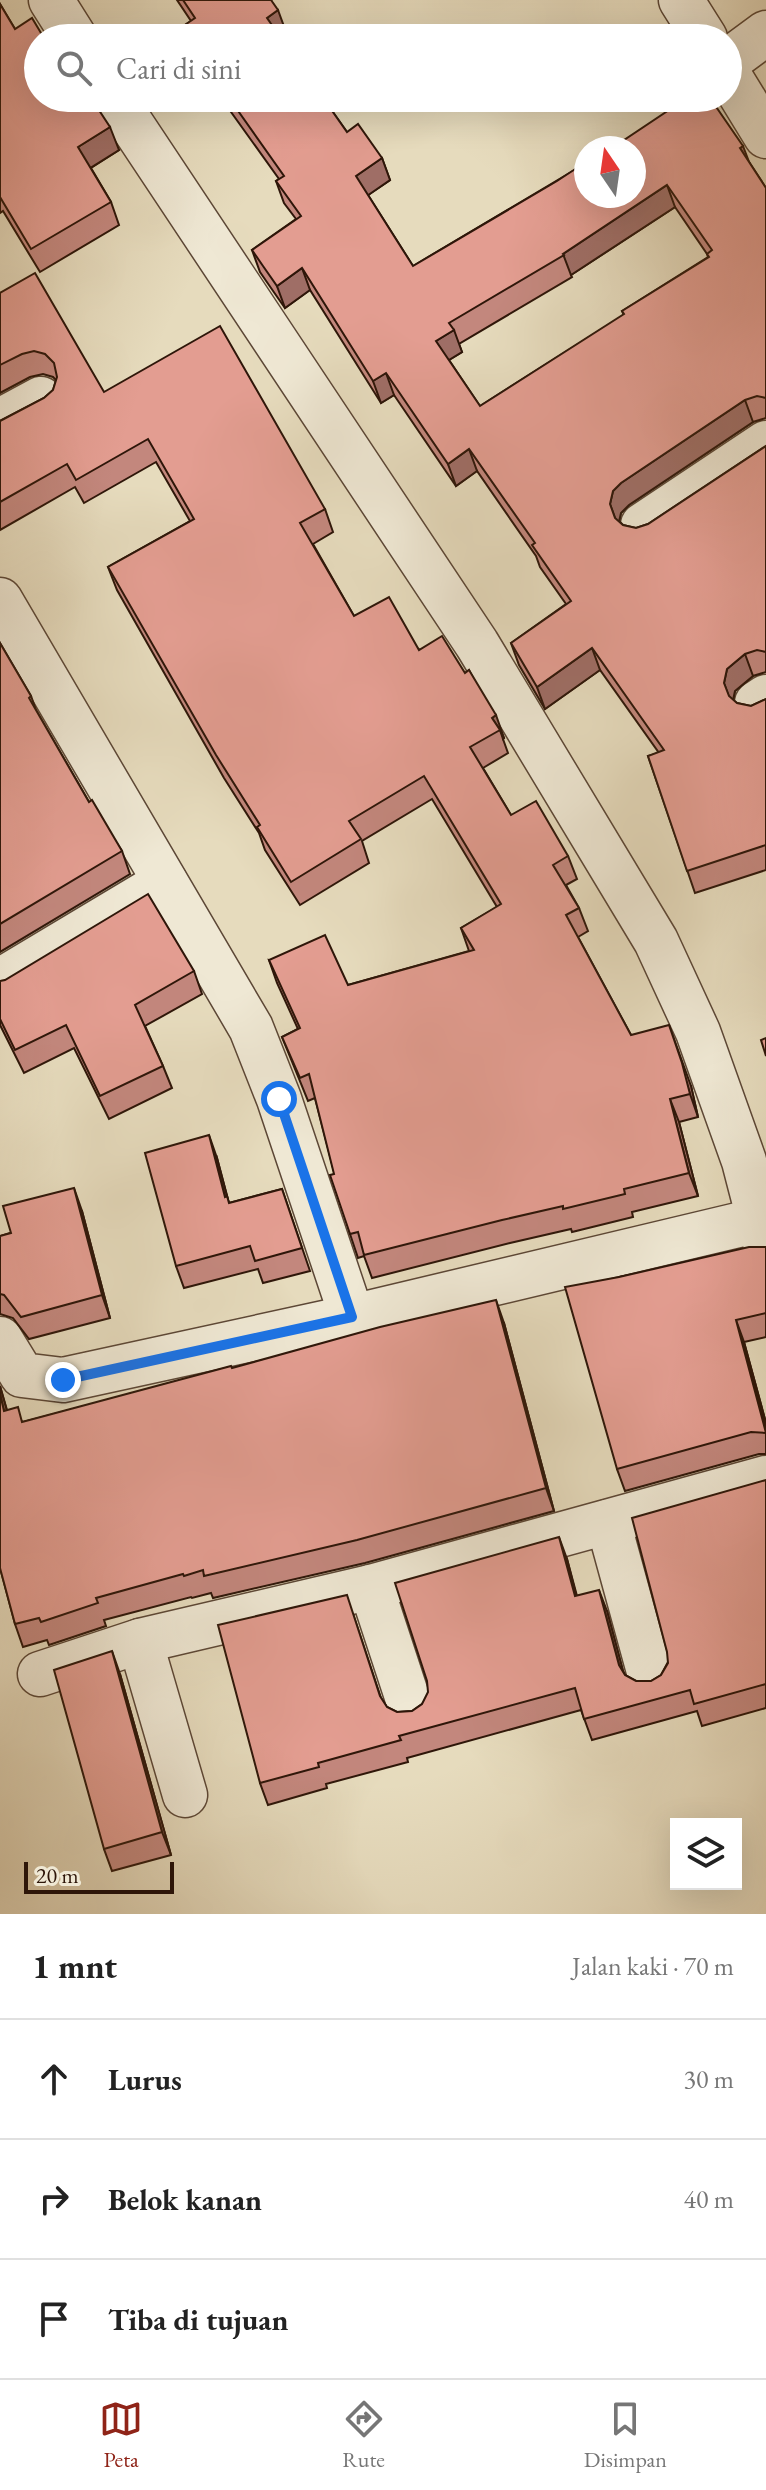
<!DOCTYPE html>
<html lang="id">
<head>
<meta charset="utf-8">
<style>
  body { margin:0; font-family:"EB Garamond",serif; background:#f6f6f6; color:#222 }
  .controls { position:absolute; right:24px; bottom:24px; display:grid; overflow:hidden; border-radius:0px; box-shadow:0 8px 32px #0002 }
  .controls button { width:72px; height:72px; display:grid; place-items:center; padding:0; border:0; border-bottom:2px solid #e0e0e0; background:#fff; color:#222; font:40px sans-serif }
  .compass { position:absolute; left:574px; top:136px; width:72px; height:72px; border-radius:50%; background:#fff; box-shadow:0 8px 32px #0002; rotate:347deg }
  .scale { position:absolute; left:24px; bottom:20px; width:150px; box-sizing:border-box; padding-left:8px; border:4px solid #2e1609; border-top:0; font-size:22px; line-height:28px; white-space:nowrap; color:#2e1609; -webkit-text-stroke:6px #efe8d4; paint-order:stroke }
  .stop { position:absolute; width:24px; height:24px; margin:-18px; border:6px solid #1a73e8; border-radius:50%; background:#fff }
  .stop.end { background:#1a73e8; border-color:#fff; box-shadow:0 2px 8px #0008 }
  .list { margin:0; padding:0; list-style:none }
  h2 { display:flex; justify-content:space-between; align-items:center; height:104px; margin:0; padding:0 32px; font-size:34px }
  h2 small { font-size:26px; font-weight:400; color:#767676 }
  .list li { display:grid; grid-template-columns:52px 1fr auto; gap:24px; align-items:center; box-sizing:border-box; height:120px; padding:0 32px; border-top:2px solid #e0e0e0 }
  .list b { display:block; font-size:30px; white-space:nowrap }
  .list em { font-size:26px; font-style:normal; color:#767676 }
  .icon { flex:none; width:44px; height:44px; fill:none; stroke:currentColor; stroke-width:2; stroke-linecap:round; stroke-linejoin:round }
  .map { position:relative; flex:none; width:766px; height:1914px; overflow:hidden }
  .search { position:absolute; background:#fff; box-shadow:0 8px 32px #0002; left:24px; right:24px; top:24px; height:88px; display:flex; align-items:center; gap:20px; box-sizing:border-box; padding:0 28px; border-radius:44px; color:#767676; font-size:30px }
  .sheet { height:464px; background:#fff }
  nav { display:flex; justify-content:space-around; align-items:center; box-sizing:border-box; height:112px; border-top:2px solid #e0e0e0; background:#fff; font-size:22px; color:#767676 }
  nav a { display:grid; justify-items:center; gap:4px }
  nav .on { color:#8f2418 }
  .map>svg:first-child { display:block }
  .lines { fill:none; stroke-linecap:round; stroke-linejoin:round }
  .street-casing { stroke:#5c4736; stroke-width:47 }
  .street { stroke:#efe8d4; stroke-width:44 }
  .wall { fill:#c3877d; stroke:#2e1609; stroke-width:2; fill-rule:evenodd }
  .shaded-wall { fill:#9f6e66; stroke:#2e1609; stroke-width:2 }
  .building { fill:#e39d91; stroke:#2e1609; stroke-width:2; fill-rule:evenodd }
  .route { stroke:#1a73e8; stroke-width:10 }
</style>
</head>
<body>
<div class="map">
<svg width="766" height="1914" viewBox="0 0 766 1914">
  <rect width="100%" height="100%" fill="#e6dbbd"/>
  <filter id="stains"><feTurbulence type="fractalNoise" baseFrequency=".0025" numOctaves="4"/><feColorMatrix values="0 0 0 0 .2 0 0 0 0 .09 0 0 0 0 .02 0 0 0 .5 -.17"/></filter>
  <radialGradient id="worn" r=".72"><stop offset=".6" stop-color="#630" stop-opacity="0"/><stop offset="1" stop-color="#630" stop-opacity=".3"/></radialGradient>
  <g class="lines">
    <g class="street-casing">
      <g id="street">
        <path d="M51 0 75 38"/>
        <path d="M681 0 705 38"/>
        <path d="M728 61 766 33"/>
        <path d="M728 74 766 136"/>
        <path d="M114 98 477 644 656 941 698 1032 744 1161 766 1246"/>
        <path d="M0 421 41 399"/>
        <path d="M643 525 766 443"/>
        <path d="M0 600 251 1028 279 1099 352 1317"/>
        <path d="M757 703 766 697"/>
        <path d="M0 981 165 882"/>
        <path d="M0 1339 22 1375 63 1380 352 1317 759 1220"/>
        <path d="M608 1522 651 1679"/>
        <path d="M371 1587 411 1709"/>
        <path d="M140 1641 185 1795"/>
        <path d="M40 1674 140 1641 371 1587 766 1478"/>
      </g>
    </g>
    <use href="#street" class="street"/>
  </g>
  <g class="wall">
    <path d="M177 0H271L286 32 280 37 281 38H179L176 31 191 21Z"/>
    <path d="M0 4 15 29 38 38 119 150 91 168 111 202 119 225 40 272 3 211 0 213Z"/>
    <path d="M221 98H323L347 132 382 158 390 180 368 195 413 266 615 146 749 162 766 188V418L753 422 629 505 621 513 619 521 623 525 636 528 648 524 766 446V672L753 676 735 691 733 700 737 703 751 706 766 699V870L695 893 648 756 659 753 600 670 545 709 519 665 511 643 566 604 540 567 536 556 477 471 456 486 394 395 381 403 310 290 285 308 271 288 260 272 252 250 296 219 284 203 276 181 279 179ZM675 207 707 254 708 257 622 311 624 315 480 406 449 360 462 352 459 344 572 277 571 275Z"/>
    <path d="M0 293 104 392 325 509 333 532 313 544 354 616 465 673 469 670 504 738 503 739 508 753 483 768 511 815 568 856 577 879 566 885 579 908 588 931 578 937 631 1035 691 1086 698 1117 679 1122 698 1196 632 1212 633 1217 572 1232 571 1229 510 1243 372 1278 364 1256 358 1258 350 1234 315 1098 308 1101 282 1037 298 1029 277 983 269 960 348 985 469 951 461 928 497 907 432 799 362 841 369 863 300 905 265 850 259 833 224 778 117 590 108 567 190 521 156 462 84 503 75 487 0 530V421L44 398 53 390 56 380 53 377 43 374 30 377 0 393Z"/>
    <path d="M0 643 31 696 36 710 89 802 122 851 130 874 0 952Z"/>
    <path d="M194 971 202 994 145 1026 163 1066 172 1088 109 1119 74 1048 24 1073 0 1025V981Z"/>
    <path d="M217 1158 229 1203 282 1189 310 1271 263 1283 258 1269 184 1288 176 1266Z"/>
    <path d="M82 1211 110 1318 29 1339 13 1318 0 1314V1236Z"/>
    <path d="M766 1247V1337L744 1342 766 1423V1454H759L625 1491 617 1469 619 1277Z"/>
    <path d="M504 1323 554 1511 365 1563 213 1598 211 1593 192 1598 191 1597 104 1620 106 1626 49 1645 47 1640 23 1647 15 1624 0 1568V1386L7 1410 23 1422 232 1368Z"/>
    <path d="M766 1480V1708L702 1726 697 1711 592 1740 581 1710 407 1758 408 1762 326 1784 327 1788 268 1805 260 1783 354 1617 381 1698 387 1707 397 1712 412 1711 422 1704 567 1559 577 1596 607 1611 623 1671 625 1675 636 1681H651L661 1675Z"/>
    <path d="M120 1674 171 1855 112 1871 104 1849Z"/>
  </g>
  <g class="shaded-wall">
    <path d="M278 10 286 32 278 38 267 18Z"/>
    <path d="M110 127 119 150 87 170 78 147Z"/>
    <path d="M743 146 751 167 740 148Z"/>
    <path d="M382 158 390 180 364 198 356 176Z"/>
    <path d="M667 185 675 207 571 275 563 254Z"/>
    <path d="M302 268 310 290 285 308 277 286Z"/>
    <path d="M454 330 462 352 444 363 436 341Z"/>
    <path d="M386 373 394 395 381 403 373 381Z"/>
    <path d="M745 400 753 422 629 505 621 513 618 526 610 504 613 491 621 483Z"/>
    <path d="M469 449 477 471 456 486 448 464Z"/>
    <path d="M592 648 600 670 545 709 537 687Z"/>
    <path d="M745 654 753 676 735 691 732 705 724 683 727 669Z"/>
    <path d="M496 715 504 738 503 739 500 730 492 718Z"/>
    <path d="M669 1025 691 1086 698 1117 690 1094Z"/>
    <path d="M670 1099 679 1122 698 1196 689 1173Z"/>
    <path d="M209 1135 217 1158 233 1219 225 1197Z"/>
    <path d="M74 1188 82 1211 110 1318 102 1295Z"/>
    <path d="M496 1300 504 1323 554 1511 546 1488Z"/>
    <path d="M736 1320 744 1342 766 1423V1430Z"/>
    <path d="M0 1386 13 1433 4 1411 0 1394Z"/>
    <path d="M559 1537 567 1559 582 1618 575 1596Z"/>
    <path d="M599 1590 607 1611 627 1686 619 1665Z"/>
    <path d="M112 1651 120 1674 171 1855 162 1832Z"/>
  </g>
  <g class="building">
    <path d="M183 0H271L278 10 267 18 281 38H181L176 31 195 18Z"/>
    <path d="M0 4 15 29 32 18 44 38H38V98H91L110 127 78 147 111 202 31 249 0 197Z"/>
    <path d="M229 98H323L347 132 358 124 382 158 356 176 413 266 557 181 586 162V196H634V148H607L614 144 615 146 687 98H710L743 146 740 148 766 188V398L757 396 745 400 621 483 613 491 610 504 615 518 623 525 636 528 648 524 766 446V652L757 650 745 654 727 669 724 683 729 696 737 703 751 706 766 699V845L687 871 648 756 664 750 592 648 537 687 511 643 571 601 532 545 535 543 469 449 448 464 386 373 373 381 302 268 277 286 263 266 252 250 301 216 276 181 284 176ZM667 185 712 250 707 254 709 257 622 311 624 314 480 406 436 341 454 330 449 323 564 255 563 254Z"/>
    <path d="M35 273 104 392 220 326 325 509 300 523 354 616 389 597 419 650 442 636 465 673 469 670 496 715 492 718 500 730 470 747 511 815 536 801 568 856 553 865 579 908 566 915 631 1035 669 1025 682 1063 690 1094 670 1099 689 1173 624 1189 625 1194 563 1209V1206L502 1220 364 1255 358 1232 350 1234 330 1175 334 1174 309 1074 300 1078 282 1037 300 1028 269 960 325 935 348 985 474 950 461 928 501 904 424 776 349 821 361 839 291 882 257 827 260 825 216 755 108 567 194 519 148 439 76 480 67 464 0 502V421L44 398 53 390 57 377 54 363 45 354 34 351 22 354 0 365V293Z"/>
    <path d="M0 643 31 696 29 698 89 802 92 800 122 851 0 924Z"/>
    <path d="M148 894 194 971 135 1005 163 1066 100 1096 66 1025 15 1050 0 1019V981L5 980Z"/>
    <path d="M766 1038V1056L761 1040Z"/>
    <path d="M209 1135 225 1197 227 1196 229 1203 282 1189 302 1248 255 1261 250 1246 176 1266 145 1153Z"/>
    <path d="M74 1188 102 1295 21 1317 4 1295 0 1294V1236L11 1233 3 1206Z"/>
    <path d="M749 1247H766V1313L736 1320 766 1433 751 1432 617 1469 565 1287 619 1277Z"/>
    <path d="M496 1300 546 1488 357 1540 204 1576 203 1570 184 1576 183 1574 96 1598 98 1603 41 1622 39 1618 15 1624 0 1568V1394L4 1411 18 1407 22 1422 231 1366 232 1368 380 1327Z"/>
    <path d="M766 1480V1684L694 1704 690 1690 584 1719 575 1688 399 1736 401 1740 318 1763 319 1767 260 1783 218 1625 347 1595 380 1696 387 1707 397 1712 412 1711 422 1704 428 1692 427 1681 395 1583 559 1537 575 1596 599 1590 619 1665 625 1675 636 1681H651L661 1675 668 1663 667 1652 632 1518Z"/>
    <path d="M112 1651 162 1832 104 1849 54 1670Z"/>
  </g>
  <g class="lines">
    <path class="route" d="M63 1380 352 1317 279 1099"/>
  </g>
  <rect width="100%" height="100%" filter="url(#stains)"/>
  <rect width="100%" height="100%" fill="url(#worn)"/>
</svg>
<div class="controls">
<button><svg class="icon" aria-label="layers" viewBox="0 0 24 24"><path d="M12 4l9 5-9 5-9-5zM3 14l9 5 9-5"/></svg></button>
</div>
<svg class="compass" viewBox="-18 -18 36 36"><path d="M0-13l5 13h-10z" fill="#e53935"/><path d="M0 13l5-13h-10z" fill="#767676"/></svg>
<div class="scale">20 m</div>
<div class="stop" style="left:279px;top:1099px"></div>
<div class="stop end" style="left:63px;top:1380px"></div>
<div class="search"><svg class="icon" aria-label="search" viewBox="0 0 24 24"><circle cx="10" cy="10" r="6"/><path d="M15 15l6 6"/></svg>Cari di sini</div>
</div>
<section class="sheet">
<h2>1 mnt<small>Jalan kaki · 70 m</small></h2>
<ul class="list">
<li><svg class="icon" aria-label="ahead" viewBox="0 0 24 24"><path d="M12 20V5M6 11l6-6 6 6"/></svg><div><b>Lurus</b></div><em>30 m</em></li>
<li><svg class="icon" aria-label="right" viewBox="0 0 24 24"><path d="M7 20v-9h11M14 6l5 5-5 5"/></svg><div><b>Belok kanan</b></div><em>40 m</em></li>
<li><svg class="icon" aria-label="arrive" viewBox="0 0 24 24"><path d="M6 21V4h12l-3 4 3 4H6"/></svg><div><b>Tiba di tujuan</b></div></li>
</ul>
</section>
<nav>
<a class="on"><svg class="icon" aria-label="map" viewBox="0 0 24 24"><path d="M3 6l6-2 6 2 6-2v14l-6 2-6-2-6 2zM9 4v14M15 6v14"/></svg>Peta</a>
<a><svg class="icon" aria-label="directions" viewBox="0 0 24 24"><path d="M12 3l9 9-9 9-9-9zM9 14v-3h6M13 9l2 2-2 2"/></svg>Rute</a>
<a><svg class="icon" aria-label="saved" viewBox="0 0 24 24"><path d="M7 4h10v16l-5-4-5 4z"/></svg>Disimpan</a>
</nav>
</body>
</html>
